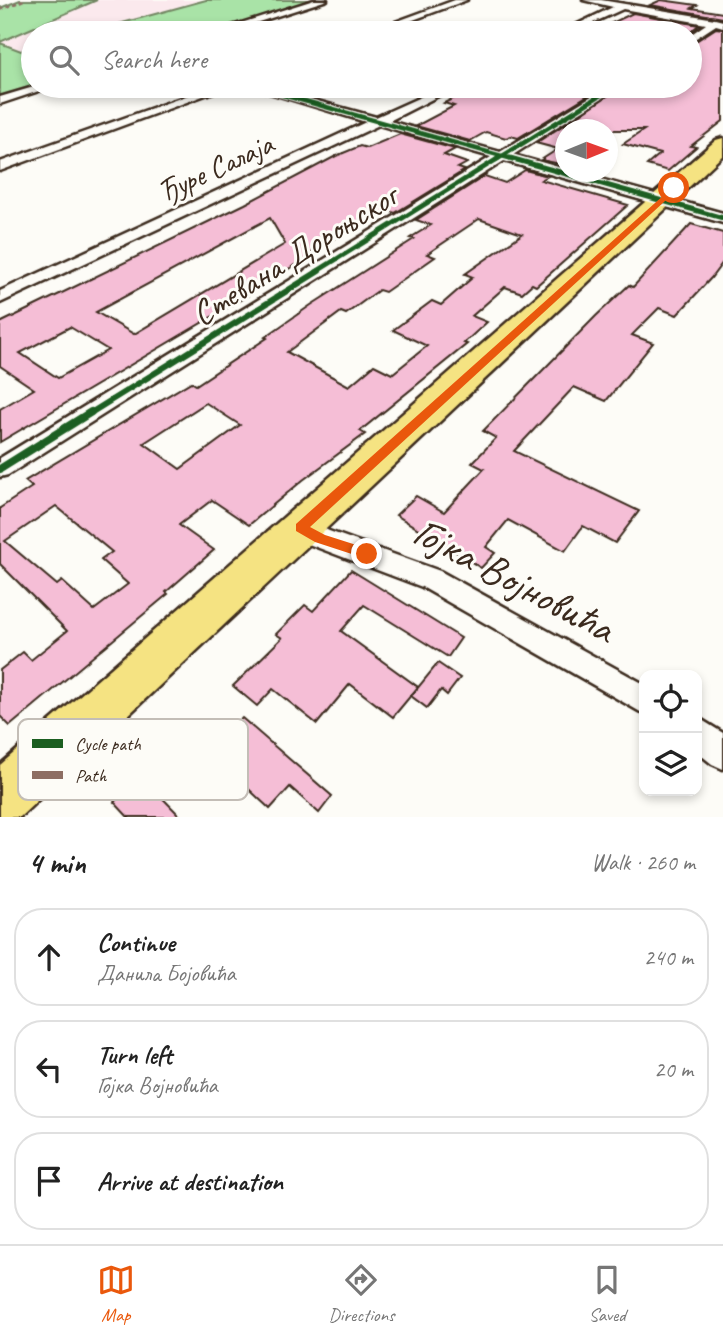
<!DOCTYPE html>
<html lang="en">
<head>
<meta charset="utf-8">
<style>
  body { margin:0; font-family:Caveat,sans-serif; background:#f6f6f6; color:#222 }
  .controls { position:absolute; right:21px; bottom:21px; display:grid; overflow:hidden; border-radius:14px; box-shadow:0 4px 10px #0003 }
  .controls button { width:63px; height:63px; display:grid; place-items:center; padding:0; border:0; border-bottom:2px solid #e0e0e0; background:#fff; color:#222; font:35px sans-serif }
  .compass { position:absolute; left:555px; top:119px; width:63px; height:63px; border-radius:50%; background:#fff; box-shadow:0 4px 10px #0003; rotate:89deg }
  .stop { position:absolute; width:21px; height:21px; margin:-16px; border:5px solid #ea580c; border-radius:50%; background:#fff }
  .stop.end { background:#ea580c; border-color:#fff; box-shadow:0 2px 7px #0008 }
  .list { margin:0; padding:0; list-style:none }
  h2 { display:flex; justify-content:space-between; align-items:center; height:91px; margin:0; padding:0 28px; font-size:30px }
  h2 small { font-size:23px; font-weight:400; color:#767676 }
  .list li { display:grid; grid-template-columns:46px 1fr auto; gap:21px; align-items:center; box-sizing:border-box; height:98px; margin:0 14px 14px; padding:0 14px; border:2px solid #e0e0e0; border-radius:28px }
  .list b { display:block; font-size:26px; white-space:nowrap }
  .list p { margin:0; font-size:23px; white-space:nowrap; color:#767676 }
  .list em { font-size:23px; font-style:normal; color:#767676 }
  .icon { flex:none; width:38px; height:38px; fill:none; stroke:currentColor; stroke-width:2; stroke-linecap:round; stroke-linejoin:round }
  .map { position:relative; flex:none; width:723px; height:817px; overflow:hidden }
  .search { position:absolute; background:#fff; box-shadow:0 4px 10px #0003; left:21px; right:21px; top:21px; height:77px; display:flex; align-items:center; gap:18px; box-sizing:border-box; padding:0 24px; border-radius:38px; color:#767676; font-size:26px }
  .sheet { height:427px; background:#fff }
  nav { display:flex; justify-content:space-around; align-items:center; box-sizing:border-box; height:98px; border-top:2px solid #e0e0e0; background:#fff; font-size:19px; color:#767676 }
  nav a { display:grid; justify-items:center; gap:4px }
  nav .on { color:#ea580c }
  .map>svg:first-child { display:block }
  .built { fill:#fbe9ed }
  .green { fill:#a9e3a7; stroke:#728662; stroke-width:2 }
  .building { fill:#f5bed6; stroke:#3b2a1e; stroke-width:2; fill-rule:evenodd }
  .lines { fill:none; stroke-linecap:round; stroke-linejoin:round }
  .minor-casing { stroke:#3b2a1e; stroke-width:5 }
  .primary-casing { stroke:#3b2a1e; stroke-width:5 }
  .minor { fill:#fdfcf7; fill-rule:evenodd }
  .primary { fill:#f5e382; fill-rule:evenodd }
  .quiet { stroke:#8d6e63; stroke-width:2.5; stroke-dasharray:4.5 2.5; stroke-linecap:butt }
  .cycleway-far3-casing { stroke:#fdfcf7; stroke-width:7 }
  .cycleway-far2-casing { stroke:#fdfcf7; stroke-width:9 }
  .cycleway-far1-casing { stroke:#fdfcf7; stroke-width:10 }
  .cycleway-casing { stroke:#fdfcf7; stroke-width:12 }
  .cycleway-far3 { stroke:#1b5e20; stroke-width:4.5 }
  .cycleway-far2 { stroke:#1b5e20; stroke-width:5 }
  .cycleway-far1 { stroke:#1b5e20; stroke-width:6 }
  .cycleway { stroke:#1b5e20; stroke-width:8 }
  .route { fill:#ea580c }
  .labels { text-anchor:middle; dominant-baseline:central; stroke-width:6; stroke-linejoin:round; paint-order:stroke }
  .far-street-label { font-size:30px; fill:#3b2a1e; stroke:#fdfcf7 }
  .street-label { font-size:35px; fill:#3b2a1e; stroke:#fdfcf7 }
  .near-street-label { font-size:42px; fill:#3b2a1e; stroke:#fdfcf7 }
  .key { fill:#fdfcf7; stroke:#c3bdb6; stroke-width:2 }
  .key-label { font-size:19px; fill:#3b2a1e }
</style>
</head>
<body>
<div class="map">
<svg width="723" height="817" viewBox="0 0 723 817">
  <rect width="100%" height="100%" fill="#fdfcf7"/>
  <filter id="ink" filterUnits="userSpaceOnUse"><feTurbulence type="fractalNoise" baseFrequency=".0143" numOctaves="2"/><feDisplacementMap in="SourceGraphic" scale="14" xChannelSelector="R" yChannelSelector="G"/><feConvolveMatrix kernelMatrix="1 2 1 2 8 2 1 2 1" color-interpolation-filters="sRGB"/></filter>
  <g filter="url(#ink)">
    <path class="built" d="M97 0H206L86 33H33V48L21 51 0 43Z"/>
    <g class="green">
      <path d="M20 0H97L0 42V8Z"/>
      <path d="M206 0H313L207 33H86Z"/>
      <path d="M0 43 21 51 33 48V86H41L0 99Z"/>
    </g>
    <g class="building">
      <path d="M661 0 697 5 692 8 723 13V18L650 5Z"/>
      <path d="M633 13 699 25 688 33H591Z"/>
      <path d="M716 28 723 29V121L691 146 696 147 668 171 647 165 660 154 623 144 644 130H588L566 124 622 86H690V45Z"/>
      <path d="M479 86 516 89 522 86H603L518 138 511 136 506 138 486 132 470 141 416 126 454 106 444 103Z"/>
      <path d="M565 124V165L541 160 558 149 536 143Z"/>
      <path d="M400 134 455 149 444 155 467 163 458 168 465 170 395 213 387 210 359 228 354 227 311 252 316 254 243 294 247 296 0 442V409L34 389 0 366V323L245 204 336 156 360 146 367 148ZM270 218 285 244 134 334 96 312ZM70 327 108 350 58 378 20 353Z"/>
      <path d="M525 170 548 176 541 180 628 205 536 286 532 284 522 293 505 287 472 316 487 322 464 343 467 344 360 431 365 434 303 480 249 525 212 500 179 525 214 550 166 592 168 594 10 726 0 716V670L23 652 31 660 67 631 0 564V508L32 487 25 481 191 382 196 385 267 338 265 337 311 305 414 239 410 238 431 225 416 220 485 176 505 183ZM479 219 522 234 465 274 473 277 441 305 432 301 393 330 427 346 392 374 374 365 349 386 287 352 341 312 346 314 379 290 385 292 435 257 427 254ZM206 403 240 425 180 469 144 443ZM56 506 112 552 101 560 128 584 94 610 62 581 57 585 5 541Z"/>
      <path d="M691 224 723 233V262L711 278 677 315 659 308 632 335 653 343 606 401 574 387 514 451 639 511 615 543 583 526 565 551 508 520 486 547 495 553 481 568 396 515 416 496 444 512 484 469 472 463 496 438 483 431 596 316 629 285 633 287Z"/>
      <path d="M351 570 461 638 448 657 364 605 341 631 418 687 393 717 350 684 317 724 273 689 257 706 233 686 282 638 276 634 305 605 313 611Z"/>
      <path d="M438 663 460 678 447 695 441 690 427 708 411 696Z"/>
      <path d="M242 718 332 796 319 813 290 787 270 809 209 752Z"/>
      <path d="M141 776 181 817H128L114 802Z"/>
    </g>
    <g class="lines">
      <g class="minor-casing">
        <g id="minor">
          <path d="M314 0H327L224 33H210Z"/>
          <path d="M455 0H467L378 33H365Z"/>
          <path d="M583 0H601L715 19 723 21V27L716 25 690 42V35L706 24 623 9 571 33H559L613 7Z"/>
          <path d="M37 86H54L0 104V97Z"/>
          <path d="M214 86H230L0 171V162Z"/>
          <path d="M246 86H262L376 117 445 86H458L389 121 500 152 608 86H620L513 155 723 213V223L504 161 8 475 0 477V458L491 157 379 125 0 303V291L366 122Z"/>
          <path d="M301 517 329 531 440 571 644 684V714L422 587 311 545 292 534 289 527 292 520Z"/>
          <path d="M697 717 723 733V769L712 764 697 752Z"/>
        </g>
      </g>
      <g class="primary-casing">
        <path id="primary" d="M723 138V155L20 817H0V765L716 140Z"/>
      </g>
      <use href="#minor" class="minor"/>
      <use href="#primary" class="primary"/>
      <path class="quiet" d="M0 10 24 0"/>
      <g class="cycleway-far3-casing">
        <g id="cycleway-far3">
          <path d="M251 86 516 160"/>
          <path d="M496 160 615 86"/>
        </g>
      </g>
      <g class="cycleway-far2-casing">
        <g id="cycleway-far2">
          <path d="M510 158 723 218"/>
          <path d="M316 272 499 158"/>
        </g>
      </g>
      <g class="cycleway-far1-casing">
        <path id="cycleway-far1" d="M89 414 319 271"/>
      </g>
      <g class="cycleway-casing">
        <path id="cycleway" d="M0 469 91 412"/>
      </g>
      <use href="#cycleway-far3" class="cycleway-far3"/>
      <use href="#cycleway-far2" class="cycleway-far2"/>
      <use href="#cycleway-far1" class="cycleway-far1"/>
      <use href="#cycleway" class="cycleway"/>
    </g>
  </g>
  <path class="route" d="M674 186 677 190 310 527 325 535 372 550V557L367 559 315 542 296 531V524Z"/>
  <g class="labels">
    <g class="far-street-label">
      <text transform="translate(215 168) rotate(-25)">Ђуре Салаја</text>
    </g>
    <g class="street-label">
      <text transform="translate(294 255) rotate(-32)">Стевана Дороњског</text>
    </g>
    <g class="near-street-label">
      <text transform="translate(514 580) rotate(28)">Гојка Војновића</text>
    </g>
  </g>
  <rect x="18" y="719" width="230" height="81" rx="10" class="key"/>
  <rect x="32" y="739" width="31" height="9" fill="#1b5e20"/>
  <rect x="32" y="771" width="31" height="8" fill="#8d6e63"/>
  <g class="key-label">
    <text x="75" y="750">Cycle path</text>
    <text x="75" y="782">Path</text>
  </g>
</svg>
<div class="controls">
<button><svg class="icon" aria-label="locate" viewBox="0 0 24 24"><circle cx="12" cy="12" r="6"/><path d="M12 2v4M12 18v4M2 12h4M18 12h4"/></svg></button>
<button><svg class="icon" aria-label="layers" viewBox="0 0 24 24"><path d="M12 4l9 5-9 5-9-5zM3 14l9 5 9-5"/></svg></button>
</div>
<svg class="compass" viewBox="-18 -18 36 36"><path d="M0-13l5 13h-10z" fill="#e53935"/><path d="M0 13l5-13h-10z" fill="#767676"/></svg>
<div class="stop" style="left:674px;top:188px"></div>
<div class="stop end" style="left:367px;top:554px"></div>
<div class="search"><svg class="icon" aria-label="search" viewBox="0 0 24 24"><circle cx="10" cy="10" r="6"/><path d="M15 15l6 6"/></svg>Search here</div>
</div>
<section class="sheet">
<h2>4 min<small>Walk · 260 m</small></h2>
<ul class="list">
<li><svg class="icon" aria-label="ahead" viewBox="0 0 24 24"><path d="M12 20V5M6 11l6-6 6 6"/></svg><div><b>Continue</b><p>Данила Бојовића</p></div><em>240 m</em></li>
<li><svg class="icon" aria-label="left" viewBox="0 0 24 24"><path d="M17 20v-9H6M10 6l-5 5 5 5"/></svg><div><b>Turn left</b><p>Гојка Војновића</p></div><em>20 m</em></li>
<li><svg class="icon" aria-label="arrive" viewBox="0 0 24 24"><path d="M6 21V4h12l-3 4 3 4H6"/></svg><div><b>Arrive at destination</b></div></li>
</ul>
</section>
<nav>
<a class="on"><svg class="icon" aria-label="map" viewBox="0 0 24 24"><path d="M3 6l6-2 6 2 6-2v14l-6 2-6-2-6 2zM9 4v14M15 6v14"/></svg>Map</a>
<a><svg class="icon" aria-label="directions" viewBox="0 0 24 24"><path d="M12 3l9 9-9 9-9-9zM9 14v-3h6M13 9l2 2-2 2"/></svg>Directions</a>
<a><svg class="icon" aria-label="saved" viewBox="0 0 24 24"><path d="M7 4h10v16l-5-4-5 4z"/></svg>Saved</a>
</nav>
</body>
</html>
